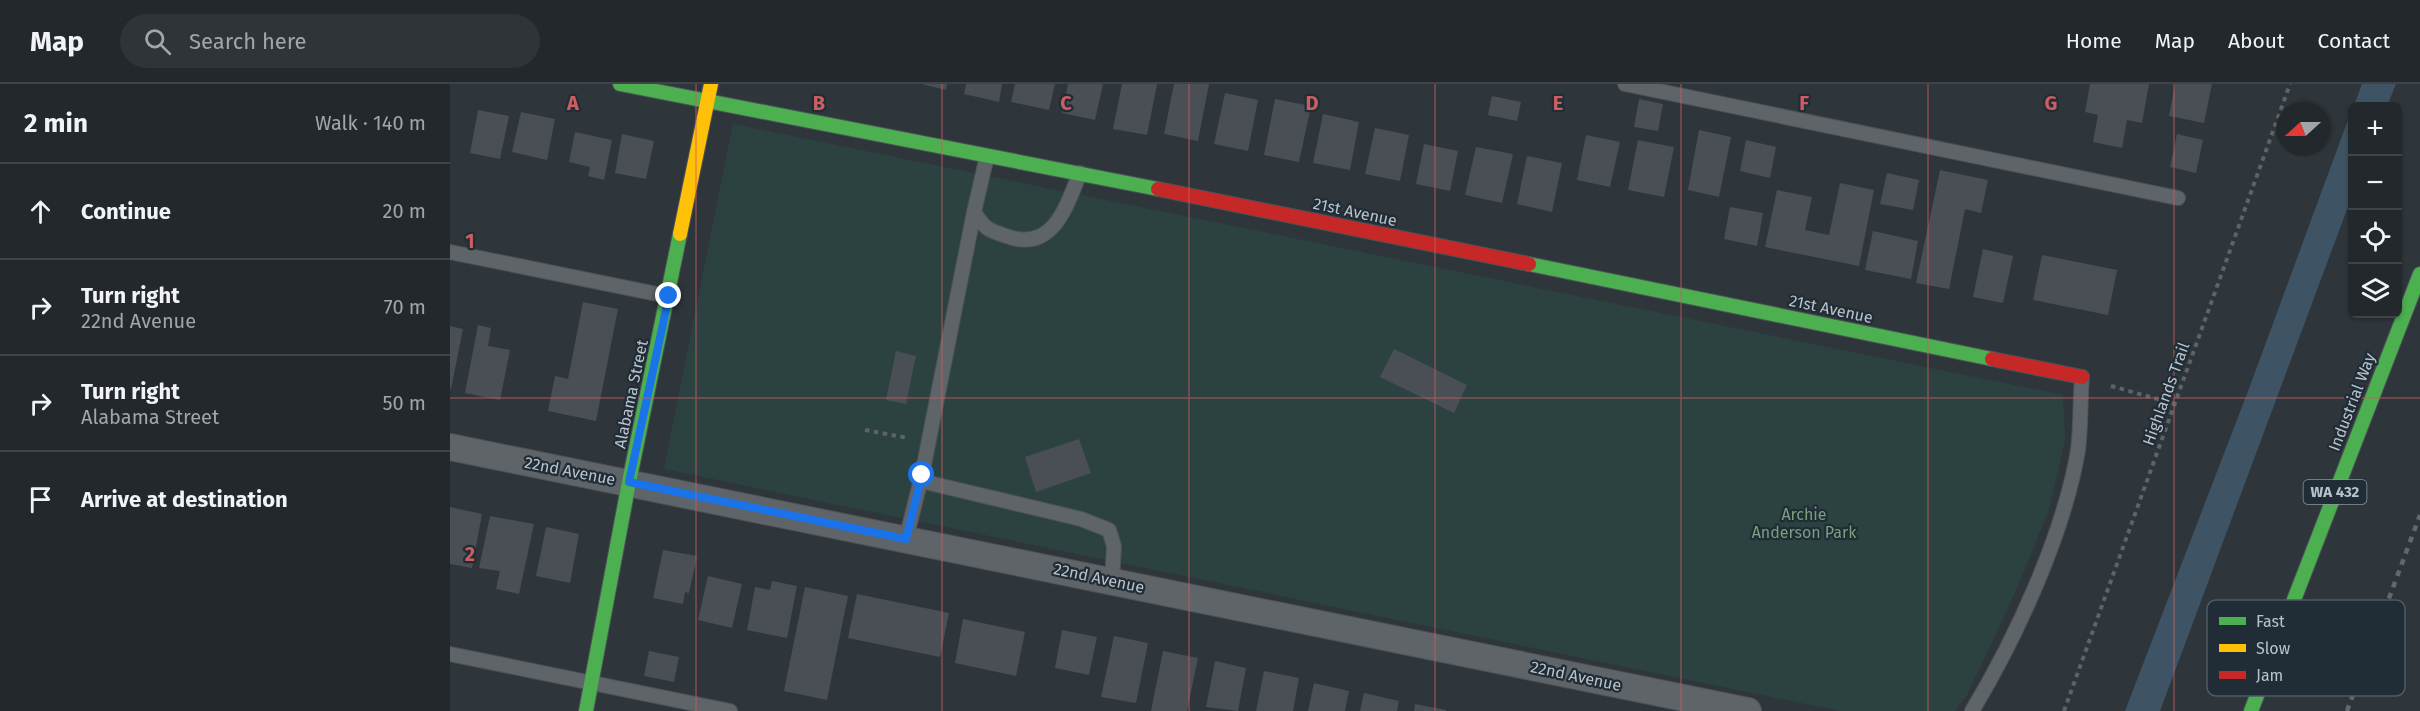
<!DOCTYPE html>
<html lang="en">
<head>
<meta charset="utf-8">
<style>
  body { margin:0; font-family:"Fira Sans",sans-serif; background:#2f3438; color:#f1f3f6 }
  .controls { position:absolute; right:18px; top:18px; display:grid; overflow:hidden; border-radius:9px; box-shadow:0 2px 4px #0004 }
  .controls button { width:54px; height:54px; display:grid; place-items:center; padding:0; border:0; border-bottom:2px solid #404448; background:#23282c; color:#f1f3f6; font:30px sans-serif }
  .compass { position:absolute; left:1826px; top:18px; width:54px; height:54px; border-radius:50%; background:#23282c; box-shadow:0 2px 4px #0004; rotate:249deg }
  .stop { position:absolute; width:18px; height:18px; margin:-14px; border:4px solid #1a73e8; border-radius:50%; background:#fff }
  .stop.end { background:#1a73e8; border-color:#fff; box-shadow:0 2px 6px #0008 }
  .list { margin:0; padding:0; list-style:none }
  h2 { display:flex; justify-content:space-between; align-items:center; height:78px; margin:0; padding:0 24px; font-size:26px }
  h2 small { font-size:20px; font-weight:400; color:#a3a6a9 }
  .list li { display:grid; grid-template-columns:39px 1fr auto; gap:18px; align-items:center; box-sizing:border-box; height:96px; padding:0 24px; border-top:2px solid #404448 }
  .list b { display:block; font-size:22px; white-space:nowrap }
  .list p { margin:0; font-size:20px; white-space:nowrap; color:#a3a6a9 }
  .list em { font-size:20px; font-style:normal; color:#a3a6a9 }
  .icon { flex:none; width:33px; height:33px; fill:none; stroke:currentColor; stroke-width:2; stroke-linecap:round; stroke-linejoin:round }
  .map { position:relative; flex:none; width:1970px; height:627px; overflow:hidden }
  header { display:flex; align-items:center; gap:36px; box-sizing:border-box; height:84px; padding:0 30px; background:#23282c; border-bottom:2px solid #404448 }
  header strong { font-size:28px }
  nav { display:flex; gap:33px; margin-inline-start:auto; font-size:21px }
  .search { width:420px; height:54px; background:#2f3438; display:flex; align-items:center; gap:15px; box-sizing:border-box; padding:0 21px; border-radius:33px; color:#a3a6a9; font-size:22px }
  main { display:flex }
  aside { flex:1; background:#23282c }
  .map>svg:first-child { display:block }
  .green { fill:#2c4241 }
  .water { fill:#3e5464 }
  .building { fill:#494f54 }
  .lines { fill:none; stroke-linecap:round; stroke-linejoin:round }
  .lane-casing { stroke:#4c5256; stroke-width:16 }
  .street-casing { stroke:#4c5256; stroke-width:28 }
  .fast-casing { stroke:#4c5256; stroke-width:16 }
  .slow-casing { stroke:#4c5256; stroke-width:16 }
  .jam-casing { stroke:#4c5256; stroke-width:16 }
  .path { stroke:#5d6367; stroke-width:4; stroke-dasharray:4.5 4.5; stroke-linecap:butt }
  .lane { stroke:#5f6469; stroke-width:14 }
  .street { stroke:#5f6469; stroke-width:26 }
  .fast { stroke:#4caf50; stroke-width:14 }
  .slow { stroke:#ffc107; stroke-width:14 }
  .jam { stroke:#c62828; stroke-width:14 }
  .rail { stroke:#63686c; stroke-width:4.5; stroke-dasharray:6 6; stroke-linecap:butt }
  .route { stroke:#1a73e8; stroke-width:8 }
  .grid { fill:none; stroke:#cc5e61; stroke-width:1.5; stroke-opacity:0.55 }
  .labels { text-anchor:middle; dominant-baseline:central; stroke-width:4.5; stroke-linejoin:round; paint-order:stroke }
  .shield { fill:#212d36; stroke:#8c969e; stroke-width:1.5 }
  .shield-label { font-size:15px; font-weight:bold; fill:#bac3cb }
  .street-label { font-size:16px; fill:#bac3cb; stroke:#212d36 }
  .park-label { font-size:16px; fill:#7a9f7d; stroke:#212d36 }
  .key { fill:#212d36; stroke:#4f5a63; stroke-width:1.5 }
  .key-label { font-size:16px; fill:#bac3cb }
  .grid-label { font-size:20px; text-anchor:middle; font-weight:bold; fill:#cc5e61; stroke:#212d36; stroke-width:4.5; stroke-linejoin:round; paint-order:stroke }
</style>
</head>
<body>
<header>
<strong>Map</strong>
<div class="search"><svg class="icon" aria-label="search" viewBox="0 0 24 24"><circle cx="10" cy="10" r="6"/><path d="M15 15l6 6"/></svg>Search here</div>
<nav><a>Home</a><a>Map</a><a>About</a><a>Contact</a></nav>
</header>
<main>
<aside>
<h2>2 min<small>Walk · 140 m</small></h2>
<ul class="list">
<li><svg class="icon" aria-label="ahead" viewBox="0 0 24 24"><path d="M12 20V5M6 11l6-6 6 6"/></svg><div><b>Continue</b></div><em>20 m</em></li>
<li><svg class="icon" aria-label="right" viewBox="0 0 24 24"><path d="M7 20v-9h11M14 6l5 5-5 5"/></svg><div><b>Turn right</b><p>22nd Avenue</p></div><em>70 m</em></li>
<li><svg class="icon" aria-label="right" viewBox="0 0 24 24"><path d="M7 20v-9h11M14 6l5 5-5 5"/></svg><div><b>Turn right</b><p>Alabama Street</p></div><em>50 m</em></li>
<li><svg class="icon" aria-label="arrive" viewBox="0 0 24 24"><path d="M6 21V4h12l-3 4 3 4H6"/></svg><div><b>Arrive at destination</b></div></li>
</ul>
</aside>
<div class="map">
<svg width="1970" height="627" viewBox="0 0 1970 627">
  <rect width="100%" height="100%" fill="#2f363b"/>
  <path class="green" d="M283 40 1613 311 1615 356 1599 426 1560 520 1517 611 1505 627H1390L214 385Z"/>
  <g class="water">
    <path d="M1912 0H1946L1937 22H1904Z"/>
    <path d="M1902 25V112L1710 627H1675L1800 302Z"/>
  </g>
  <g class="building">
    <path d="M472 0H497L496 6Z"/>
    <path d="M516 0H552L549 18 514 10Z"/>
    <path d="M565 0H605L599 26 561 18Z"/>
    <path d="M618 0H653L645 36 612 29Z"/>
    <path d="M672 0H707L697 51 663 45Z"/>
    <path d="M724 0H759L748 57 714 50Z"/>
    <path d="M1640 0H1699L1692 39 1677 36 1672 64 1643 58 1648 31 1635 28Z"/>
    <path d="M1725 0H1762L1754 39 1719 32Z"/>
    <path d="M775 9 808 16 798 67 764 60Z"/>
    <path d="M1042 12 1071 18 1067 37 1038 31Z"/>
    <path d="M825 15 861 22 849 78 814 71Z"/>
    <path d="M1189 15 1213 20 1208 47 1184 43Z"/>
    <path d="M28 26 59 32 50 75 20 69Z"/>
    <path d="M71 28 105 35 97 76 62 68Z"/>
    <path d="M873 30 909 38 900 86 863 79Z"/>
    <path d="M925 44 959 51 950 97 915 90Z"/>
    <path d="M1249 46 1281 53 1269 113 1238 106Z"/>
    <path d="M125 48 162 56 154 96 138 92 140 83 119 78Z"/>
    <path d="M172 50 204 57 196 95 165 89Z"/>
    <path d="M1727 50 1753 56 1746 89 1720 83Z"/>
    <path d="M1136 51 1170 58 1160 103 1127 96Z"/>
    <path d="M1188 56 1224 63 1214 113 1178 106Z"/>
    <path d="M1296 56 1326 63 1320 94 1290 87Z"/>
    <path d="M974 60 1008 67 1000 107 966 100Z"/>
    <path d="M1026 63 1063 70 1052 119 1015 111Z"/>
    <path d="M1077 72 1112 79 1102 128 1067 120Z"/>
    <path d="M1490 86 1538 96 1531 129 1515 125 1499 205 1466 199Z"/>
    <path d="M1437 89 1469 96 1463 126 1430 120Z"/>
    <path d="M1390 99 1424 106 1409 182 1315 163 1327 106 1362 113 1355 146 1379 151Z"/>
    <path d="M1280 123 1313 129 1307 162 1274 155Z"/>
    <path d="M1423 147 1468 157 1461 195 1415 186Z"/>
    <path d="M1533 165 1563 172 1553 219 1523 213Z"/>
    <path d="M1592 171 1667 186 1658 231 1583 216Z"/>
    <path d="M133 218 168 225 146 337 98 327 105 292 118 295Z"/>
    <path d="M28 241 41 244 38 262 60 266 50 316 15 309Z"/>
    <path d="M0 242 13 245 1 305H0Z"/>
    <path d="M944 265 1017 301 1004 329 930 293Z"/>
    <path d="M446 267 466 272 456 320 436 316Z"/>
    <path d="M629 355 641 389 586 408 575 373Z"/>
    <path d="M0 423 32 430 22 484 0 480Z"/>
    <path d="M40 432 84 440 69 510 46 505 50 487 29 484Z"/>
    <path d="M96 443 129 450 120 499 86 492Z"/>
    <path d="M213 466 247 472 239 509 235 508 233 520 203 514Z"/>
    <path d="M258 492 292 500 282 544 248 536Z"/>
    <path d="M322 497 347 502 337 554 297 546 305 503 320 506Z"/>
    <path d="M355 503 398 512 377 616 334 607Z"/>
    <path d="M407 510 499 529 490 573 398 554Z"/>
    <path d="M513 535 575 548 566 592 505 579Z"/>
    <path d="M612 546 647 553 639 591 605 584Z"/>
    <path d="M664 552 698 559 686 619 651 613Z"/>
    <path d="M199 567 229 573 224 598 194 592Z"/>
    <path d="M713 567 748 574 737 627H701Z"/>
    <path d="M765 577 796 584 788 627 756 623Z"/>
    <path d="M814 587 849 594 843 627H806Z"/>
    <path d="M864 599 899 607 895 627H858Z"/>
    <path d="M914 609 949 617 947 627H910Z"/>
    <path d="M965 620 996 626V627H964Z"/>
  </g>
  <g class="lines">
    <g class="lane-casing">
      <g id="lane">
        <path d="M1175 0 1728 114"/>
        <path d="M537 72 524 128C535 145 538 146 556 152 603 169 616 123 630 89"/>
        <path d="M0 168 217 212"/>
        <path d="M471 397 631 435 659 446 664 462 662 497"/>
        <path d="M456 455 472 391 524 128"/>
        <path d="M0 570 280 627"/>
        <path d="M1522 627C1566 554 1614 450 1628 366 1631 343 1630 317 1632 293"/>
      </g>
    </g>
    <g class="street-casing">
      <path id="street" d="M0 363 1298 627"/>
    </g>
    <g class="fast-casing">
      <g id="fast">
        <path d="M170 0 708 105"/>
        <path d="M1079 180 1542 275"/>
        <path d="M136 627 179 398 230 150"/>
        <path d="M1801 627 1970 190"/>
      </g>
    </g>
    <g class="slow-casing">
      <path id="slow" d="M230 150 261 0"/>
    </g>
    <g class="jam-casing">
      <g id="jam">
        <path d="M708 105 1079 180"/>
        <path d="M1542 275 1632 293"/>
      </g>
    </g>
    <g class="path">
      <path d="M1661 302 1725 320"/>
      <path d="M415 346 458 354"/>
      <path d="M1614 627 1840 0"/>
    </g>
    <use href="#lane" class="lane"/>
    <use href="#street" class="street"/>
    <use href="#fast" class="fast"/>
    <use href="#slow" class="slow"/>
    <use href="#jam" class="jam"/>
    <path class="rail" d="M1897 627 1970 431"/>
  </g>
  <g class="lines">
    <path class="route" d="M219 212 179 398 456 455 472 391"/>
  </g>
  <path class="grid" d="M246 0V627M492 0V627M739 0V627M985 0V627M1231 0V627M1478 0V627M1724 0V627M0 314H1970"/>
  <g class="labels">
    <rect class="shield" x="1853.5" y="396" width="63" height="24" rx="4.5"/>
    <g class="shield-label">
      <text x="1885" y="408">WA 432</text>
    </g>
    <g class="street-label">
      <text transform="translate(905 128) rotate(12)">21st Avenue</text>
      <text transform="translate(1381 225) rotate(12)">21st Avenue</text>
      <text transform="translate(181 310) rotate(-78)">Alabama Street</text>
      <text transform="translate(1716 310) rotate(-70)">Highlands Trail</text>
      <text transform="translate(1902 318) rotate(-69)">Industrial Way</text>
      <text transform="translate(120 387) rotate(11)">22nd Avenue</text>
      <text transform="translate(649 494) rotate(12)">22nd Avenue</text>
      <text transform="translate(1126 592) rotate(12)">22nd Avenue</text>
    </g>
    <g class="park-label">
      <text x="1354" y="430">Archie<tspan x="1354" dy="18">Anderson Park</tspan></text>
    </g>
  </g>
  <rect x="1757" y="516" width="198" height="96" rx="9" class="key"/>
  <rect x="1769" y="533" width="27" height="8" fill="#4caf50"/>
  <rect x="1769" y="560" width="27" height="8" fill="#ffc107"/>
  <rect x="1769" y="587" width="27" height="8" fill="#c62828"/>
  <g class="key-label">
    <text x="1806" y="543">Fast</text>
    <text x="1806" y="570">Slow</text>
    <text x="1806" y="597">Jam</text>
  </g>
  <g class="grid-label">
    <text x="123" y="26">A</text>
    <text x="369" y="26">B</text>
    <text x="616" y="26">C</text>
    <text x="862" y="26">D</text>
    <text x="1108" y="26">E</text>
    <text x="1354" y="26">F</text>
    <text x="1601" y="26">G</text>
    <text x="20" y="164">1</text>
    <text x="20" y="477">2</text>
  </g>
</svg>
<div class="controls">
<button>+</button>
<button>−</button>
<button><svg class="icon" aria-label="locate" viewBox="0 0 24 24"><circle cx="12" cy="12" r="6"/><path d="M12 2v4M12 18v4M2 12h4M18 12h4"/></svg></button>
<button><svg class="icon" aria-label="layers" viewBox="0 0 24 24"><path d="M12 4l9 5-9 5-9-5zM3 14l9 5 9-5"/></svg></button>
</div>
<svg class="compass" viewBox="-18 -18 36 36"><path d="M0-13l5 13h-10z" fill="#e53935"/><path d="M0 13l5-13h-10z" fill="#a3a6a9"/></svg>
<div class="stop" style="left:472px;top:391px"></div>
<div class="stop end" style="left:219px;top:212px"></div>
</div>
</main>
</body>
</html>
